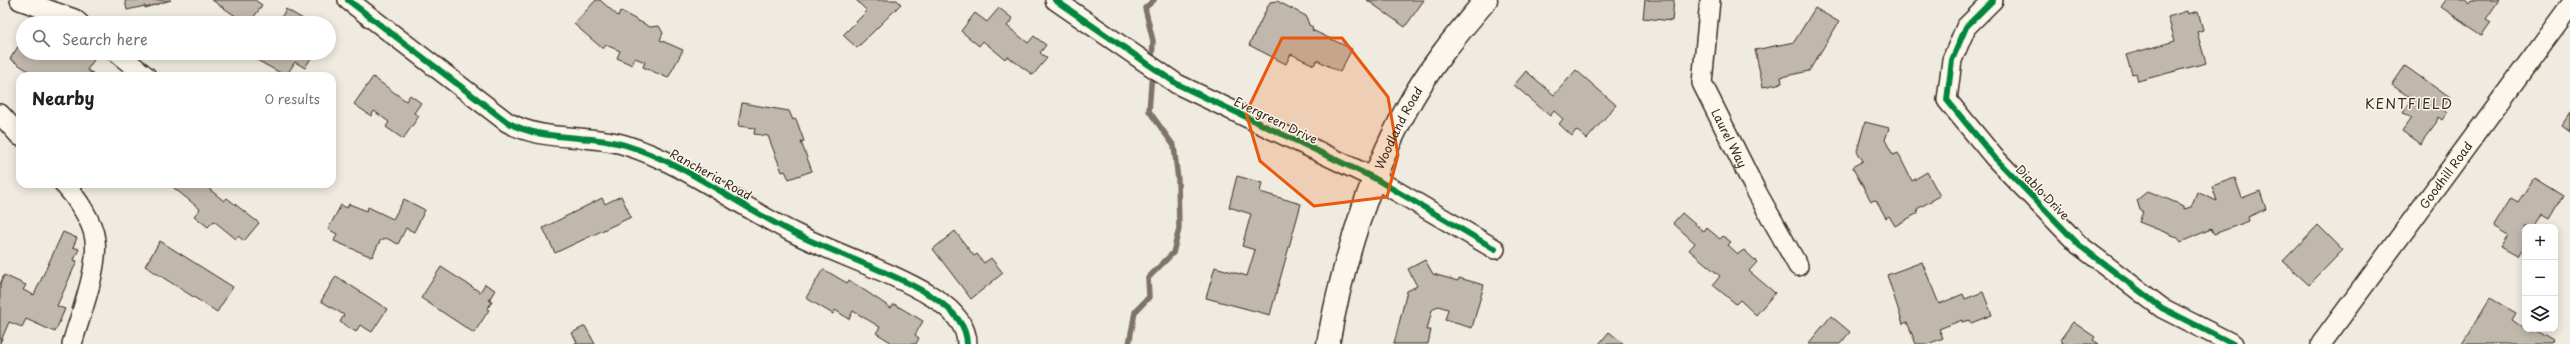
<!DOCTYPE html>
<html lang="en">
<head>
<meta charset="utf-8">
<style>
  body { margin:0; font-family:"Playpen Sans",sans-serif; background:#f6f6f6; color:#202124 }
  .controls { position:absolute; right:12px; bottom:12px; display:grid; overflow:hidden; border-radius:8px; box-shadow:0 2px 10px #0003 }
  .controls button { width:36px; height:36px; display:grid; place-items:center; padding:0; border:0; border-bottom:1px solid #e0e0e0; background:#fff; color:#202124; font:20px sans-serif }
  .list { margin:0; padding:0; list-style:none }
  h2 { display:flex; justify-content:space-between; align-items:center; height:52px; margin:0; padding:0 16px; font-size:17px }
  h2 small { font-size:13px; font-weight:400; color:#757577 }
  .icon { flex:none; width:22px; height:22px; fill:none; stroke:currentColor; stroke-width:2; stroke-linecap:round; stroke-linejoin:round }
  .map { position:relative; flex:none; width:2570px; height:344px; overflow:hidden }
  .search { position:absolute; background:#fff; box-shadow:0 2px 10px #0003; left:16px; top:16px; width:320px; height:44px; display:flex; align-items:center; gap:10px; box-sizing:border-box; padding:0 14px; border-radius:22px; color:#757577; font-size:15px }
  .panel { position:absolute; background:#fff; box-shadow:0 2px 10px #0003; left:16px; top:72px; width:320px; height:116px; border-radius:12px }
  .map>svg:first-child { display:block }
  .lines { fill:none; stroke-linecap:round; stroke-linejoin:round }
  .stream { stroke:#7f7367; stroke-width:5.5 }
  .building { fill:#c0b8ad; stroke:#3b2a1e }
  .minor-casing { stroke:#3b2a1e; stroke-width:22 }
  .tertiary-casing { stroke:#3b2a1e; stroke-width:25 }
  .minor { stroke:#fbf7ec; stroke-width:19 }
  .tertiary { stroke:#fbf7ec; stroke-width:22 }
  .cycleway-casing { stroke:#fbf7ec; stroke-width:8 }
  .cycleway { stroke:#00873e; stroke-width:6 }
  .marked { fill:#e8590c; fill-opacity:0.2; stroke:#e8590c; stroke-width:3; stroke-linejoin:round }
  .labels { text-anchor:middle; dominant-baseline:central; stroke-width:3; stroke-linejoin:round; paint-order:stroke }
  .street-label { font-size:12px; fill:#3b2a1e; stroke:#fbf7ec }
  .quarter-label { font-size:14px; letter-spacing:1px; fill:#3b2a1e; stroke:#fbf7ec }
</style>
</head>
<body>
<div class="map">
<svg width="2570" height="344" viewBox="0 0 2570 344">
  <rect width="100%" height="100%" fill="#f0ebe0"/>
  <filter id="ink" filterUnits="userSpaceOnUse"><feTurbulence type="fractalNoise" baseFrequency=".025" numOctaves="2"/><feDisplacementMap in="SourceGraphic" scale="8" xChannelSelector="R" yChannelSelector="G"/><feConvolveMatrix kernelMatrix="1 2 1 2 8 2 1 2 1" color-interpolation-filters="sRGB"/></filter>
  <g filter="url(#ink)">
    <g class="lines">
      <g class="stream">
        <path d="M1152 63 1153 41 1145 8 1154 0"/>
        <path d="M1129 344 1135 312 1149 297 1148 278 1173 253 1179 229 1178 180 1174 146 1149 111 1152 72"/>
      </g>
    </g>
    <g class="building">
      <path d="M125 0H171L145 8V6L127 10Z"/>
      <path d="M212 0H255L262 5 250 23H246Z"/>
      <path d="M596 0H600L618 16 620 11 650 27 659 26 663 33 660 40 683 50 668 78 643 67 645 62 635 58 632 65 617 58 620 51 606 45 603 49 574 24Z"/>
      <path d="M856 0H897L901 4 857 48 843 35 867 11Z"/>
      <path d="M1367 0H1424L1405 27Z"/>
      <path d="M1645 0H1674L1672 21 1643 18Z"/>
      <path d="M2446 0H2466L2470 3 2472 0H2499L2486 19 2491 22 2482 35 2441 7Z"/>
      <path d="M1277 1 1306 16 1309 25 1313 27 1312 30 1352 49 1340 72 1317 60 1314 65 1291 54 1286 64 1249 45 1270 2Z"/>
      <path d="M999 8 1013 19 1007 26 1028 43 1034 36 1046 45 1040 53 1047 58 1033 75 1007 56 1005 59 983 41 979 46 961 31 975 13 987 22Z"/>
      <path d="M1815 8 1839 22 1809 71 1781 77 1782 83 1763 87 1755 50 1794 42Z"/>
      <path d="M286 9 303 19 301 23H278Z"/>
      <path d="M2187 11 2188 14 2198 11 2203 30 2197 32 2206 63 2138 81 2136 73 2132 74 2126 55 2175 41 2168 17Z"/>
      <path d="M23 39V53H89L96 57 87 70 94 74 36 76 10 59Z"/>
      <path d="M259 53H314L305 68 295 62 286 76 255 59Z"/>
      <path d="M2405 66 2450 98 2442 109 2447 113 2442 120 2438 117 2436 123 2420 144 2402 131 2411 118 2403 113 2412 99 2392 85Z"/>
      <path d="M1576 70 1616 105 1587 139 1576 130 1572 136 1559 124 1563 119 1554 111 1550 116 1514 85 1526 71 1554 95Z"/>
      <path d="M373 77 406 101 410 95 421 103 414 113 419 116 403 139 386 127 389 122 374 111 371 116 354 104Z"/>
      <path d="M742 103 789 111 793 120 796 119 804 141 801 142 812 171 789 179 785 171 782 172 768 136 754 134 755 128 738 126Z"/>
      <path d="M2570 114V132L2562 126Z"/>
      <path d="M1865 122 1889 128 1885 140 1893 155 1898 153 1912 181 1927 172 1940 196 1917 209 1918 213 1895 226 1889 216 1886 218 1876 200 1871 201 1852 167 1863 161 1857 151Z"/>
      <path d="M1237 176 1262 183 1260 192 1301 204 1270 315 1206 298 1215 267 1247 276 1255 250 1242 246 1251 214 1229 207Z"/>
      <path d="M2235 178 2242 198 2260 191 2266 209 2248 217 2249 221 2214 234 2211 229 2181 242 2177 237 2139 222 2143 212 2140 210 2137 200 2148 191 2184 206V209L2191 207 2197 192 2217 201 2212 186Z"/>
      <path d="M2534 178 2563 196 2550 218 2543 214 2535 227H2525V243L2517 256 2501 247 2509 235 2494 226 2511 198 2518 202Z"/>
      <path d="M169 184H203L224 201 227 198 259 223 244 241 238 236 236 239 214 221 208 227 194 216 200 209Z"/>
      <path d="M621 196 631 217 555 253 543 228 602 198 605 204Z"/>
      <path d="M404 199 425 210 414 232 406 228 398 244 386 238 380 241 372 257 334 241 337 234 328 229 341 205 347 208 349 204 367 211 368 207 393 219Z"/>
      <path d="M1682 213 1704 232 1707 228 1720 239 1723 236 1731 242 1728 245 1738 254 1744 250 1757 262 1749 271 1775 293 1756 315 1740 300 1736 304 1713 285 1720 276 1689 250 1695 243 1673 223Z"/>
      <path d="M2318 225 2343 250 2309 285 2283 261Z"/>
      <path d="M955 231 974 256 977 254 984 263 991 258 1003 273 971 299 933 249Z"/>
      <path d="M63 232 77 238 73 247 79 249 74 260 77 261 57 306 65 309 55 332 26 319 22 327 9 322 0 343V284L4 275 26 285 23 290 34 295Z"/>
      <path d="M160 241 233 287 217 312 145 266Z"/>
      <path d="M1425 260 1433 274 1458 281 1459 278 1484 285 1472 328 1445 320 1448 309 1438 306 1432 310 1427 330H1431L1428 344H1394L1407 291 1417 286 1408 269Z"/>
      <path d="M1922 262 1939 304 1963 294 1965 299 1983 292 1992 315 1971 323 1970 320 1962 322V320L1939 329 1943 338 1928 344H1916L1907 322 1903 324 1887 275Z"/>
      <path d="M441 267 480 292 485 284 495 290 489 300 492 302 487 309 489 310 474 333 421 298Z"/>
      <path d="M823 269 847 283 849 280 891 308 894 304 923 321 915 335 919 338 916 344H894L876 333 880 327 853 311 849 319 835 310 833 314 806 298Z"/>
      <path d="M336 276 387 309 372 332 360 325 356 332 340 322 344 315 321 301Z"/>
      <path d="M2490 298 2516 313 2512 320 2525 329 2532 331 2533 329 2553 341 2551 344H2462Z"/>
      <path d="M1831 316 1850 332 1840 344H1808Z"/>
      <path d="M2073 322 2095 337 2093 340 2099 344H2061L2063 342 2060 340Z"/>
      <path d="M585 326 595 344H574L577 342 572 333Z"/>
      <path d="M1609 332 1624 344H1599Z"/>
    </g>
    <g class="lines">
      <g class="minor-casing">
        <g id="minor">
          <path d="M20 0 74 19 79 23"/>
          <path d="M348 0 507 122C545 143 586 133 625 145 687 164 738 206 796 234 841 256 890 271 933 297 950 308 967 324 967 344"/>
          <path d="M1055 0 1177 84 1374 178 1495 249"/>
          <path id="s1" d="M1710 0 1702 83 1755 189 1798 266"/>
          <path d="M1993 0 1966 27 1952 60 1947 100 1994 157 2079 245 2162 308 2233 344"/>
          <path d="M117 53 146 76"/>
          <path d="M0 114 20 136"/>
          <path d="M64 184C76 197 93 221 95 240 99 267 80 316 72 344"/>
          <path id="s2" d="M2321 344 2570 6"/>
        </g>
      </g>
      <g class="tertiary-casing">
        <g id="tertiary">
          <path id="s3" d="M1328 344C1342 265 1368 180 1406 110 1427 70 1457 34 1486 0"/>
        </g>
      </g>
      <use href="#minor" class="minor"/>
      <use href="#tertiary" class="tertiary"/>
      <g class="cycleway-casing">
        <g id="cycleway">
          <path d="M348 0 507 122C545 143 586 133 625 145 687 164 738 206 796 234 841 256 890 271 933 297 950 308 967 324 967 344"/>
          <path d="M1055 0 1177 84 1374 178 1495 249"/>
          <path d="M1993 0 1966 27 1952 60 1947 100 1994 157 2079 245 2162 308 2233 344"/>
        </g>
      </g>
      <use href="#cycleway" class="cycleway"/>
    </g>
  </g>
  <path class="marked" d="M1282 38H1342L1388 97 1398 155 1387 197 1314 206 1260 161 1246 113Z"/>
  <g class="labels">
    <g class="street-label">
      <text transform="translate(1276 120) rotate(26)">Evergreen Drive</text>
      <text stroke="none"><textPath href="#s3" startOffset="228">Woodland Road</textPath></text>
      <text stroke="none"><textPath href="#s1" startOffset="145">Laurel Way</textPath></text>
      <text transform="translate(711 174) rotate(29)">Rancheria Road</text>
      <text stroke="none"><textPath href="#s2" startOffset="210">Goodhill Road</textPath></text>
      <text transform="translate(2043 192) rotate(46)">Diablo Drive</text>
    </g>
    <g class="quarter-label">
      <text x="2409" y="103">KENTFIELD</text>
    </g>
  </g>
</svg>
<div class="controls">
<button>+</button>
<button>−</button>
<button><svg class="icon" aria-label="layers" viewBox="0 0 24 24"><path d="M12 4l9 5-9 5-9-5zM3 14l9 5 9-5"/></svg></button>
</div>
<div class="search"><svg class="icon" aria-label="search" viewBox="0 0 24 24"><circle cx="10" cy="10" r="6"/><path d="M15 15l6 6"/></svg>Search here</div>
<section class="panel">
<h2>Nearby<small>0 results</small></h2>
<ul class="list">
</ul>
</section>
</div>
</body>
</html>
